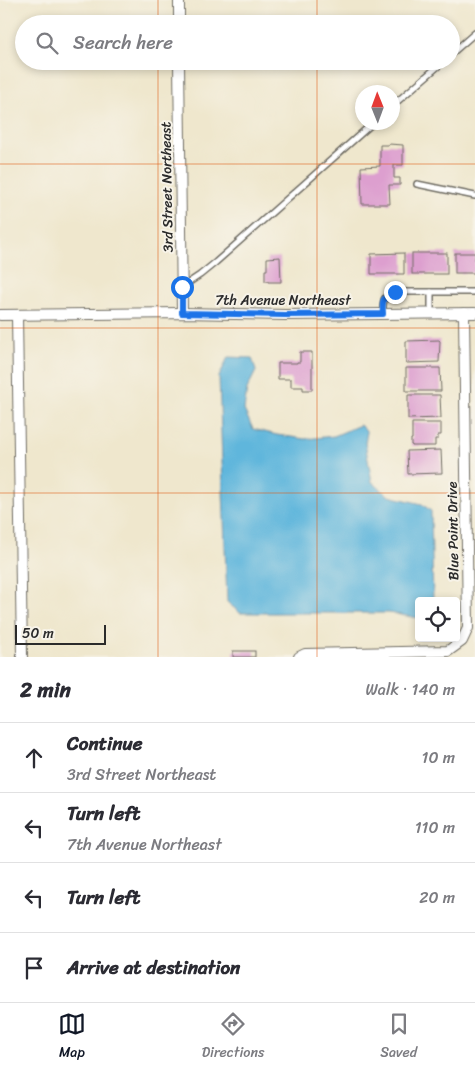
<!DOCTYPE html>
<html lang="en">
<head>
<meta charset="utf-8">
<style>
  body { margin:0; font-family:Sriracha,sans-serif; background:#f2f2f3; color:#2b2b33 }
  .controls { position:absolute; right:15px; bottom:15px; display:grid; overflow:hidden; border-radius:5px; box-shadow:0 2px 8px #0003 }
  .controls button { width:45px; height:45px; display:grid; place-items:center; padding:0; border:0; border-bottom:1px solid #e1e1e2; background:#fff; color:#2b2b33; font:25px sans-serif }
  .compass { position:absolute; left:355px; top:85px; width:45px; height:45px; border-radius:50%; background:#fff; box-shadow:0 2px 8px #0003; rotate:359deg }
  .scale { position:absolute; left:15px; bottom:12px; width:91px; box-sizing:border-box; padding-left:5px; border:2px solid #2b2b2b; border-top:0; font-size:14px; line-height:18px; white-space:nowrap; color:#2b2b2b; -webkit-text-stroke:4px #f7f3e8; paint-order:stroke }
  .stop { position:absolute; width:15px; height:15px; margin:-11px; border:4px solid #1a73e8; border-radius:50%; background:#fff }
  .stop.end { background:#1a73e8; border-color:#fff; box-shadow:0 1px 5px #0008 }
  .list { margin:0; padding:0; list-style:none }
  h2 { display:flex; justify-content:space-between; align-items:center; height:65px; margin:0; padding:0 20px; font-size:21px }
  h2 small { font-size:16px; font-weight:400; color:#7c7c81 }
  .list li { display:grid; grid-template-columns:32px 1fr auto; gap:15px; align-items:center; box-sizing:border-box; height:70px; padding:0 20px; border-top:1px solid #e1e1e2 }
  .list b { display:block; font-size:19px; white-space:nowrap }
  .list p { margin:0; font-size:16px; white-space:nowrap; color:#7c7c81 }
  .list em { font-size:16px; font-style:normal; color:#7c7c81 }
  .icon { flex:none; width:28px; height:28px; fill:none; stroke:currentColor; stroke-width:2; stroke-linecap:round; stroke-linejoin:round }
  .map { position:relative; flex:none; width:475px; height:657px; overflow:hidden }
  .search { position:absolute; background:#fff; box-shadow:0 2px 8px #0003; left:15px; right:15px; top:15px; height:55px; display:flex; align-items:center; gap:12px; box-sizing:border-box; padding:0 18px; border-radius:28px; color:#7c7c81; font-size:19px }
  .sheet { height:345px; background:#fff }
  nav { display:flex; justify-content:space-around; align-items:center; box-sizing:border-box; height:70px; border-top:1px solid #e1e1e2; background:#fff; font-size:14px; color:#7c7c81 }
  nav a { display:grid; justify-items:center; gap:2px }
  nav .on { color:#111827 }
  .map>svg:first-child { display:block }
  .water { fill:#5fb6dc; stroke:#457084 }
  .building { fill:#dd9fcf }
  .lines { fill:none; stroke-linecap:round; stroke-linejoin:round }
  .lane-casing { stroke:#706d64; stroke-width:8 }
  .street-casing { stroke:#706d64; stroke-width:12 }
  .lane { stroke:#fff; stroke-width:5 }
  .street { stroke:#fff; stroke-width:10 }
  .route { stroke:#1a73e8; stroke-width:6 }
  .grid { fill:none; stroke:#df570e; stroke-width:1; stroke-opacity:0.55 }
  .labels { text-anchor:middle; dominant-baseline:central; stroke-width:4; stroke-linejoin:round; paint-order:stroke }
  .street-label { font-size:14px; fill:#2b2b2b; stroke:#f7f3e8 }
</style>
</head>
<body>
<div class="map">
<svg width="475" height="657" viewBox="0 0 475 657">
  <rect width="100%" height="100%" fill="#f7f3e8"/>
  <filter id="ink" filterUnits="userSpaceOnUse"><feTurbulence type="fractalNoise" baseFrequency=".02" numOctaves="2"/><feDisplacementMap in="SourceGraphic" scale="10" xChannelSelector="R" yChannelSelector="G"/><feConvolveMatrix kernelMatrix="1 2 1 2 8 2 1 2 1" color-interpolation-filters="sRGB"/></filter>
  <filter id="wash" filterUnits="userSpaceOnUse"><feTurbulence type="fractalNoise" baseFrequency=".0096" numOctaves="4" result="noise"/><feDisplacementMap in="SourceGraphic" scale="20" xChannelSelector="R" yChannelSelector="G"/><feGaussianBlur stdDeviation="1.12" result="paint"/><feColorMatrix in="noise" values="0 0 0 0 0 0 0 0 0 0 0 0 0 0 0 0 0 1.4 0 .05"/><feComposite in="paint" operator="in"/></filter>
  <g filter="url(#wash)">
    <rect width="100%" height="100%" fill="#efe7cd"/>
    <path class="water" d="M228 357 252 358 256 371 247 389 244 410 253 429 277 435 305 439 334 436 360 425 367 432 365 443 372 482 389 496 422 504 431 511 433 601H419V618L389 613H240L227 602 219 377Z"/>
    <g id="blocks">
      <g class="building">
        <path d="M251 61H275V67L251 68Z"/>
        <path d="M389 144 403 145V165H394V178H400V185H389L390 204H362L361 167 380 166V145H389Z"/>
        <path d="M404 253V274H371V254Z"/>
        <rect x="412" y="253" width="35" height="21"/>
        <rect x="455" y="253" width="20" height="20"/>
        <path d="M280 257 281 282H268V281H265V270H267V258Z"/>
        <path d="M439 340 440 341 439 362 406 363V341Z"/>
        <path d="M300 352H312V390H303V387H291V379H278V363H297V362H300Z"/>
        <path d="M406 368H440L441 391H406Z"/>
        <path d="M408 395H440L441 418 408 419Z"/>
        <path d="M412 423H441V435H438V439H435V446H412V445H411V439H412Z"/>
        <path d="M441 450 442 473 408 474 407 451Z"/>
        <rect x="233" y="651" width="22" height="6"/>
      </g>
    </g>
  </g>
  <g filter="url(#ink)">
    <use href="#blocks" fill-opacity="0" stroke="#706d64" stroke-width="1"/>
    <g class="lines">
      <g class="lane-casing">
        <g id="lane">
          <path d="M451 54 475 33"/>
          <path d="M392 106 444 61"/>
          <path d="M417 184 475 196"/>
          <path d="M182 287 200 275 216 262 374 122"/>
          <path d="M431 292V313"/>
          <path d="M383 314C383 300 382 297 395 292H475"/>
        </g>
      </g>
      <g class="street-casing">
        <g id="street">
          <path d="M179 0V24"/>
          <path d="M179 61 182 313"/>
          <path d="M0 315 182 313 285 315 475 313"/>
          <path d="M17 315 22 657"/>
          <path d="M299 657 305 654 448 651 462 641 468 628 464 313"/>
        </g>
      </g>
      <use href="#lane" class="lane"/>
      <use href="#street" class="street"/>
    </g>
  </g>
  <g class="lines" filter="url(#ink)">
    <path class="route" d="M182 287V313L285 315 383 314C382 300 382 297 395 292"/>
  </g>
  <path class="grid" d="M158 0V24M317 0V24M158 61V657M317 61V657M0 164H475M0 328H475M0 493H475"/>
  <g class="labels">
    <g class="street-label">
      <text transform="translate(167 187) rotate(-91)">3rd Street Northeast</text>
      <text x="283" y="300">7th Avenue Northeast</text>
      <text transform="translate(453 531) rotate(-91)">Blue Point Drive</text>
    </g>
  </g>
</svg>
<div class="controls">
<button><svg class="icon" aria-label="locate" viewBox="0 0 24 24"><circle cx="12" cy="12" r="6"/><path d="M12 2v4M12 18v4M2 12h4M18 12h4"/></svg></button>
</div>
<svg class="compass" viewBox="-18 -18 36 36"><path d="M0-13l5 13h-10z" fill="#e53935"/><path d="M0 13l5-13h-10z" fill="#7c7c81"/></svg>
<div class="scale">50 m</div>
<div class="stop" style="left:182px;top:287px"></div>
<div class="stop end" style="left:395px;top:292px"></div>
<div class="search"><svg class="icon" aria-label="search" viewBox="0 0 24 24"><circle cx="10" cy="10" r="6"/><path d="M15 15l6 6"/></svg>Search here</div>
</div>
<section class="sheet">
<h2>2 min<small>Walk · 140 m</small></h2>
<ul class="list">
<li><svg class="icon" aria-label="ahead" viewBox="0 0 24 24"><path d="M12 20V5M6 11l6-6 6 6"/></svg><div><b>Continue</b><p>3rd Street Northeast</p></div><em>10 m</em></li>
<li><svg class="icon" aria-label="left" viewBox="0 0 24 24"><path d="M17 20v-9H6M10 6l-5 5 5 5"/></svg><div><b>Turn left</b><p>7th Avenue Northeast</p></div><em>110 m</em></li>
<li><svg class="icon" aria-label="left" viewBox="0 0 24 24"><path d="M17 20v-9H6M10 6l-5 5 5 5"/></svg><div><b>Turn left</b></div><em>20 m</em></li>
<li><svg class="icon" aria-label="arrive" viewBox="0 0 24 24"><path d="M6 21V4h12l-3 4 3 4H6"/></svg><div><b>Arrive at destination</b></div></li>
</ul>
</section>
<nav>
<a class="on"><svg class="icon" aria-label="map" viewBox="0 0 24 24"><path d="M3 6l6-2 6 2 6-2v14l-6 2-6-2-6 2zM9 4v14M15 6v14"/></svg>Map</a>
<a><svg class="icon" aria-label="directions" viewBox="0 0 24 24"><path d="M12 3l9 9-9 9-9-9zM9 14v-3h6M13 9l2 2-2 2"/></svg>Directions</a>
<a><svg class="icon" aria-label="saved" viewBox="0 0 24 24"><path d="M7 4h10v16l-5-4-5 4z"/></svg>Saved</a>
</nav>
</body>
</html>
